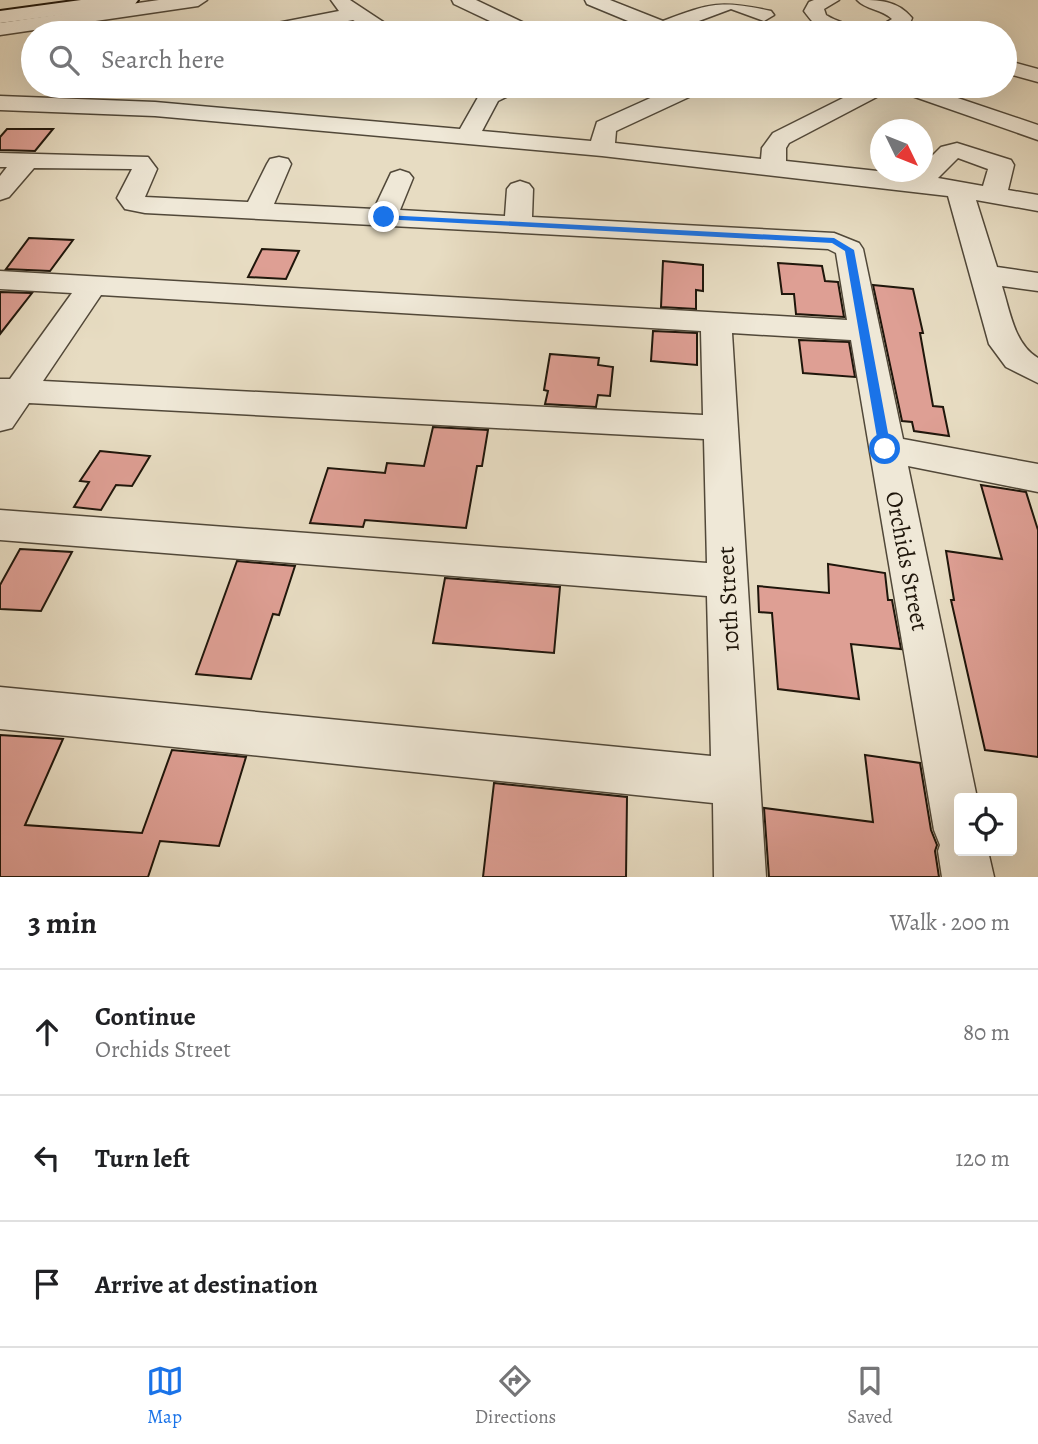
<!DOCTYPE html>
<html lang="en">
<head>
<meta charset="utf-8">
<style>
  body { margin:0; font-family:Alegreya,serif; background:#f6f6f6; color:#202124 }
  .controls { position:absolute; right:21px; bottom:21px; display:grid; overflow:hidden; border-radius:7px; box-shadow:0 7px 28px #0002 }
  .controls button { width:63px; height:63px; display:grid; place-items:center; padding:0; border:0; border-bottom:2px solid #e0e0e0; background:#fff; color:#202124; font:35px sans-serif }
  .compass { position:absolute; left:870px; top:119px; width:63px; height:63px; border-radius:50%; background:#fff; box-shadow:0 7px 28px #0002; rotate:133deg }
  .stop { position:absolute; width:21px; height:21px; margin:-16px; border:5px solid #1a73e8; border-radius:50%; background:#fff }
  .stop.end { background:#1a73e8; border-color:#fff; box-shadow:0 2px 7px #0008 }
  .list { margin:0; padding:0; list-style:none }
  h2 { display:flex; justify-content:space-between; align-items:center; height:91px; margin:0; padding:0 28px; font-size:30px }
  h2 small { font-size:23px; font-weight:400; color:#757577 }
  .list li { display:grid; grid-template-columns:46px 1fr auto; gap:21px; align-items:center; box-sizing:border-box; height:126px; padding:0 28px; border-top:2px solid #e0e0e0 }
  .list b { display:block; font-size:26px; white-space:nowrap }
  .list p { margin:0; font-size:23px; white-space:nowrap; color:#757577 }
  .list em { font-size:23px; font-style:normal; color:#757577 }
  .icon { flex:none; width:38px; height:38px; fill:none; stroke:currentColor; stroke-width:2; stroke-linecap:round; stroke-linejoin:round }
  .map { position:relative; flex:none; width:1038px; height:877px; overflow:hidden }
  .search { position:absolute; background:#fff; box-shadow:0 7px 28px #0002; left:21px; right:21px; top:21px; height:77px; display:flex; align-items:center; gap:18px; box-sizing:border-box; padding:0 24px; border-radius:38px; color:#757577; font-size:26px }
  .sheet { height:469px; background:#fff }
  nav { display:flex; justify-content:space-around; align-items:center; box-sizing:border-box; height:98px; border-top:2px solid #e0e0e0; background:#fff; font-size:19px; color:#757577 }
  nav a { display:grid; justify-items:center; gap:4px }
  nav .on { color:#1a73e8 }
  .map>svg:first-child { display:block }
  .building { fill:#de9f94; stroke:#1f160b; stroke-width:2 }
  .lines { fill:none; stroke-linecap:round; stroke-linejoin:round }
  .street-casing { stroke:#514839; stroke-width:3 }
  .secondary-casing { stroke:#1f160b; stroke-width:4 }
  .street { fill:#efe8d7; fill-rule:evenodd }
  .secondary { fill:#efe8d7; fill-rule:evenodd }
  .route { fill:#1a73e8 }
  .labels { text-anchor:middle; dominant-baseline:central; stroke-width:7; stroke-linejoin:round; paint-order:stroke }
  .street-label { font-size:24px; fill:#1f160b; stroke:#efe8d7 }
</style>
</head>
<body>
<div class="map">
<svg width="1038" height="877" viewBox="0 0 1038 877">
  <rect width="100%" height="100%" fill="#e7dcc2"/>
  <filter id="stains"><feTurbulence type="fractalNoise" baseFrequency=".00286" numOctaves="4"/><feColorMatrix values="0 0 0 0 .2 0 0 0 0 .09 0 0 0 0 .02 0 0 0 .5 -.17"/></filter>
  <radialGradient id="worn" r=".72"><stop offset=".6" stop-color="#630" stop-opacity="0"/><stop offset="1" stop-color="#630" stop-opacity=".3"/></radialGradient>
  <g class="building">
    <path d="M7 129H53L35 151 0 150V137Z"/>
    <path d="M29 238 73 240 50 271 6 269Z"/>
    <path d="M262 249 299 251 286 279 248 277Z"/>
    <path d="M663 261 703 265V291L696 290V309L661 307Z"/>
    <path d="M778 263 822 266 825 281 838 282 844 317 796 314 794 294H782Z"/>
    <path d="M873 285 913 289 923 333H920L933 406 943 407 949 436 914 431 912 422 902 421Z"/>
    <path d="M0 292 32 293 0 334Z"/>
    <path d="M653 331 697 333V365L651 361Z"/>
    <path d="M799 340 849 342 855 377 803 373Z"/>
    <path d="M550 354 599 358 598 365 613 367 610 396 598 395 596 407 545 404 548 391 544 390Z"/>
    <path d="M433 427 488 430 482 466H477L466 528 365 520 363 527 310 523 328 468 385 473 387 463 424 466Z"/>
    <path d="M100 451 150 456 132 486 116 485 101 510 74 507 89 482 80 481Z"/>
    <path d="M981 485 1026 492 1038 530V757L985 750 951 600H954L946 551 1002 559Z"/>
    <path d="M20 549 72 552 41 611 0 609V585Z"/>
    <path d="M237 561 295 566 279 615 273 614 251 679 196 674Z"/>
    <path d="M828 564 885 573 888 600H892L901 649 851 644 859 699 778 689 772 613 759 612 758 586 829 593Z"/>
    <path d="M445 578 560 587 554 653 433 643Z"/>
    <path d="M0 735 63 739 25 825 142 833 172 750 246 757 219 846 160 841 148 877H0Z"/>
    <path d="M865 755 920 763 931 830 937 845 935 851 939 877H769L764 808 873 822Z"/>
    <path d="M494 783 627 797 626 877H483Z"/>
  </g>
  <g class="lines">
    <g class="street-casing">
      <g id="street">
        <path d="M159 0H207L198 6 0 35V23Z"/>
        <path d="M331 0H350L400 33H376L353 20 286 33 252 32 255 28 262 26 339 11Z"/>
        <path d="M452 0H476L537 29 540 33H515L454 4Z"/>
        <path d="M585 0H610L663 21C711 3 720 0 771 11L774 15 764 21 731 9 680 28 684 33H640L645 28 587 4Z"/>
        <path d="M814 0H839L824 9 826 15C844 26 874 32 892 19 882 9 866 10 857 0 879 0 897 0 912 18 907 39 841 37 824 30 815 26 810 19 804 11L809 2Z"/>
        <path d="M1005 60 1038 69V82L1005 73Z"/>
        <path d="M494 86H521L518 91 498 101 482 131 591 141 597 122 677 86H705L702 91 616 131 615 143 761 159 762 148 773 133 867 86H922L1038 125V140L892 89 789 143 786 148V161L914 175 922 172V166L941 147 957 143 1011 160 1014 165 1008 190 1038 195V211L976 200 997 267 1038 273V291L1002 286C1010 311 1014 344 1038 358V383L1006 367 989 344 948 196 602 156 155 116 0 110V96L155 102 460 129 481 92ZM958 158 988 169 983 186 938 178Z"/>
        <path d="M0 153 148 157 157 169 145 197 248 202 267 164 270 159 279 157 288 159 291 164 274 204 374 209 391 173 400 170 409 173 413 178 400 210 505 216 507 189 511 184 520 181 529 184 533 189 532 217 834 233 859 243 863 249 903 439 1038 464V492L908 466 977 798H959V851H988L994 877H942L938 851 940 845 934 830 851 340 732 333 766 877H714L713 803 0 729V687L711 756 707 596 0 540V510L707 563 704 439 29 403 12 428 0 431V379H10L72 293 0 289V271L847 320 836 253 828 249 145 213 125 209 117 198 132 169 34 168 9 197 0 200V176L7 167H0ZM101 295 701 331 703 415 43 381Z"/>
      </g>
    </g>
    <g class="secondary-casing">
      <path id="secondary" d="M81 0H138L135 4 128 6 0 23V11Z"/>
    </g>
    <use href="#street" class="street"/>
    <use href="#secondary" class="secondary"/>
  </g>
  <path class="route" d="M384 215 834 238 854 250 891 449 885 453 879 449 845 251 832 243 381 219Z"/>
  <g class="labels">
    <g class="street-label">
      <text transform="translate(907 561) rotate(79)">Orchids Street</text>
      <text transform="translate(728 599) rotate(-93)">10th Street</text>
    </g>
  </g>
  <rect width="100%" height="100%" filter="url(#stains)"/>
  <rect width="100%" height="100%" fill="url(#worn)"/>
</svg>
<div class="controls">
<button><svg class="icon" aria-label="locate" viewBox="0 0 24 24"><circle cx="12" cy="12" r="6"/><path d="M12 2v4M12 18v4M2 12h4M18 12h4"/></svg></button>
</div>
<svg class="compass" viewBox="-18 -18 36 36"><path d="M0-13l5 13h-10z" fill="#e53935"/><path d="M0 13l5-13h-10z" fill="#757577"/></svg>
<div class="stop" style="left:885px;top:449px"></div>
<div class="stop end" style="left:384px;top:217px"></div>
<div class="search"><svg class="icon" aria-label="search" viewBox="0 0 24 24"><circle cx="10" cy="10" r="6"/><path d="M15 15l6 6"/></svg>Search here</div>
</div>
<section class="sheet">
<h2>3 min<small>Walk · 200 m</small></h2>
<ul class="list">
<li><svg class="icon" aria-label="ahead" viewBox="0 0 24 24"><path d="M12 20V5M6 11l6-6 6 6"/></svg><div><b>Continue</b><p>Orchids Street</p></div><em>80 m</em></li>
<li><svg class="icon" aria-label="left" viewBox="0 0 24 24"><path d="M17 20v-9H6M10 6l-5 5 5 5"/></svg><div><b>Turn left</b></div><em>120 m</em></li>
<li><svg class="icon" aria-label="arrive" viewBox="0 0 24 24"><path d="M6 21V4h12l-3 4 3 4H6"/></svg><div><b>Arrive at destination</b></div></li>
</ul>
</section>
<nav>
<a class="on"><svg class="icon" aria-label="map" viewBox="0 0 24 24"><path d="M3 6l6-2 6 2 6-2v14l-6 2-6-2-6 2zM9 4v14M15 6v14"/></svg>Map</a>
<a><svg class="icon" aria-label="directions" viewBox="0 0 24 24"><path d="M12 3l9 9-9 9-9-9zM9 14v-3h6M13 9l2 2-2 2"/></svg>Directions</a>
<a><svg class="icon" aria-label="saved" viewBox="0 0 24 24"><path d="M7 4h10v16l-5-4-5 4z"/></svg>Saved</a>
</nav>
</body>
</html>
